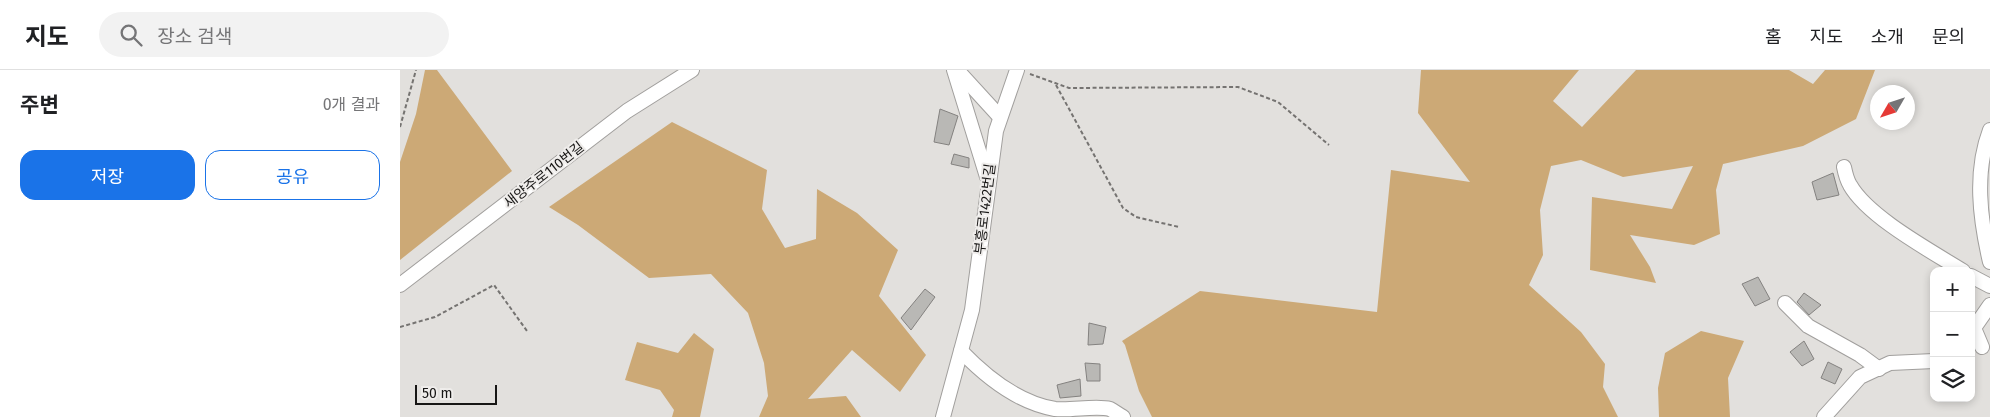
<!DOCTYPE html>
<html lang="ko">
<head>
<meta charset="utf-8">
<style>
  body { margin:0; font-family:"Fira Sans","Noto Sans KR",sans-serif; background:#f2f2f2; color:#202124 }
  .controls { position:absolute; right:15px; bottom:15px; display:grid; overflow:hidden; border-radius:10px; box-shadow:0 2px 8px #0003 }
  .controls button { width:45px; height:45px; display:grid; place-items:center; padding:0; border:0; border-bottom:1px solid #e0e0e0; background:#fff; color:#202124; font:25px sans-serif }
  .compass { position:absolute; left:1470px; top:15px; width:45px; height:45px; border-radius:50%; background:#fff; box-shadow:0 2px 8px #0003; rotate:231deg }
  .scale { position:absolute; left:15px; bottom:12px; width:82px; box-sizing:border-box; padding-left:5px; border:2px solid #171615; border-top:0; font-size:14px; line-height:18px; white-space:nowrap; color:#171615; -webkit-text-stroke:4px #efedeb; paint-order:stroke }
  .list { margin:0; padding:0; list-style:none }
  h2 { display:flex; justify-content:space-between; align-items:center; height:65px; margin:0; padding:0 20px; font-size:21px }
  h2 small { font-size:16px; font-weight:400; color:#757577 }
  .actions { display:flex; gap:10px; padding:15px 20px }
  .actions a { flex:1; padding:11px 0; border:1px solid #1a73e8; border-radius:15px; text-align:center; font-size:18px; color:#1a73e8 }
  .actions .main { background:#1a73e8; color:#fff }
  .icon { flex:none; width:28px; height:28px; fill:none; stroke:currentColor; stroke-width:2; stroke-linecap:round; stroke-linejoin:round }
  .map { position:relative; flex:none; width:1590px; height:347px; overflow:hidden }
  header { display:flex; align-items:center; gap:30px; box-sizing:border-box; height:70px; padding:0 25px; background:#fff; border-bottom:1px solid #e0e0e0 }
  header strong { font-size:24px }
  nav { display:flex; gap:28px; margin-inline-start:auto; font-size:18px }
  .search { width:350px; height:45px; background:#f2f2f2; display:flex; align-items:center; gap:12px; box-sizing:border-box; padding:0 18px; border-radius:28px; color:#757577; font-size:19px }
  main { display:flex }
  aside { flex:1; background:#fff }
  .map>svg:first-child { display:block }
  .forest { fill:#cca976 }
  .building { fill:#b9b8b5; stroke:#848280 }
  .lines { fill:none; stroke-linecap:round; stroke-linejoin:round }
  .minor-casing { stroke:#a19f9d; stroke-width:16 }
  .path { stroke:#757371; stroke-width:2; stroke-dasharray:4 2.5; stroke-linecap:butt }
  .minor { stroke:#fff; stroke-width:14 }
  .labels { text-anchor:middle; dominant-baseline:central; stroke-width:4; stroke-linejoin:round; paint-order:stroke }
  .street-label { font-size:14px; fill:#171615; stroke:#efedeb }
</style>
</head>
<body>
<header>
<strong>지도</strong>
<div class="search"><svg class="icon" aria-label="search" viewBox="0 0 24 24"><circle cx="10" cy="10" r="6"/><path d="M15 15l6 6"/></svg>장소 검색</div>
<nav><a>홈</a><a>지도</a><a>소개</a><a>문의</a></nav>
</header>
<main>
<aside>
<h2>주변<small>0개 결과</small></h2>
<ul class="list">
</ul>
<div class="actions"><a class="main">저장</a><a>공유</a></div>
</aside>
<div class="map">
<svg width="1590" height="347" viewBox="0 0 1590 347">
  <rect width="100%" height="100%" fill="#e2e0dd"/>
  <g class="forest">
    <path d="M25 0H37L112 101 0 190V92L16 44Z"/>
    <path d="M1021 0H1179L1153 31 1182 57 1236 0H1389L1413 14 1425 0H1475L1456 49 1403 76 1323 94 1316 120 1320 164 1294 175 1230 165 1250 197 1256 213 1190 200 1192 127 1272 139 1293 96 1223 107 1181 90 1151 96 1140 140 1143 185 1129 215 1181 262 1205 294 1203 317 1218 347H752L739 321 725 275 722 271 800 221 977 242 991 100 1070 112 1018 43Z"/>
    <path d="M272 52 367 100 362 139 385 178 416 169 417 119 457 143 498 180 479 226 526 285 500 322 452 280 408 329 446 326 461 347H359L368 326 364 293 348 243 311 204 249 208 178 155 149 137Z"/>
    <path d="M1301 261 1344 271 1328 308 1330 347H1259L1258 318 1265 283Z"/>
    <path d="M294 263 314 279 300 347H272L274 340 260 320 225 310 237 272 278 283Z"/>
  </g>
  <g class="building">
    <path d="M540 39 558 46 549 75 534 72Z"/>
    <path d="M554 84 569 88V98L551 94Z"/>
    <path d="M1433 103 1439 125 1417 130 1412 112Z"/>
    <path d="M1358 207 1370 229 1355 236 1342 214Z"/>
    <path d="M525 219 535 227 511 260 501 248Z"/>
    <path d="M1404 223 1421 235 1409 245 1397 232Z"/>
    <path d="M689 253 706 257 703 274 688 275Z"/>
    <path d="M1404 271 1414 289 1402 296 1390 282Z"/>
    <path d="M1428 292 1442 299 1435 314 1421 308Z"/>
    <path d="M685 293 700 294V311H687Z"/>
    <path d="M680 309 681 326 660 328 657 315Z"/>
  </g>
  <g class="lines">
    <g class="minor-casing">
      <g id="minor">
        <path d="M554 0 587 107"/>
        <path d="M558 1 600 47"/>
        <path d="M1590 60C1574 102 1580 149 1590 192"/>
        <path d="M1444 97C1445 102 1447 110 1450 115 1468 147 1531 181 1563 201"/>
        <path d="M1571 206 1590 216"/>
        <path d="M0 215 227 41 292 0"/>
        <path d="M1385 233 1408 256 1460 285 1479 299"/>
        <path d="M1582 277 1574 258 1590 235"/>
        <path d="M561 281C586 307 619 333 655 339 671 341 696 335 710 339 714 341 719 345 723 347"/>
        <path d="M543 347 572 240 596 61 617 0"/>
        <path d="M1424 347 1460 307 1490 293 1534 291"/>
      </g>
    </g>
    <g class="path">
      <path d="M630 4 669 18 838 17 878 32 929 75"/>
      <path d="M656 15 723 138 736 147 779 157"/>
      <path d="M0 57 16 0"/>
      <path d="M0 257 35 247 94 215 127 261"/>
    </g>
    <use href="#minor" class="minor"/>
  </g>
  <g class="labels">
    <g class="street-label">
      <text transform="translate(144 105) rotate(-38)">새양주로110번길</text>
      <text transform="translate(585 139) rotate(-83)">부흥로1422번길</text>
    </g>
  </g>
</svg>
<div class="controls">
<button>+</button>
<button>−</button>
<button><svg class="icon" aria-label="layers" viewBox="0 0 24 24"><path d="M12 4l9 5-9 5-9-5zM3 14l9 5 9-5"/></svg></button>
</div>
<svg class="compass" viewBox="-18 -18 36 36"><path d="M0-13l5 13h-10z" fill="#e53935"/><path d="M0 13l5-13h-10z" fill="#757577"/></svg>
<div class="scale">50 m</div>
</div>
</main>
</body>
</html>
